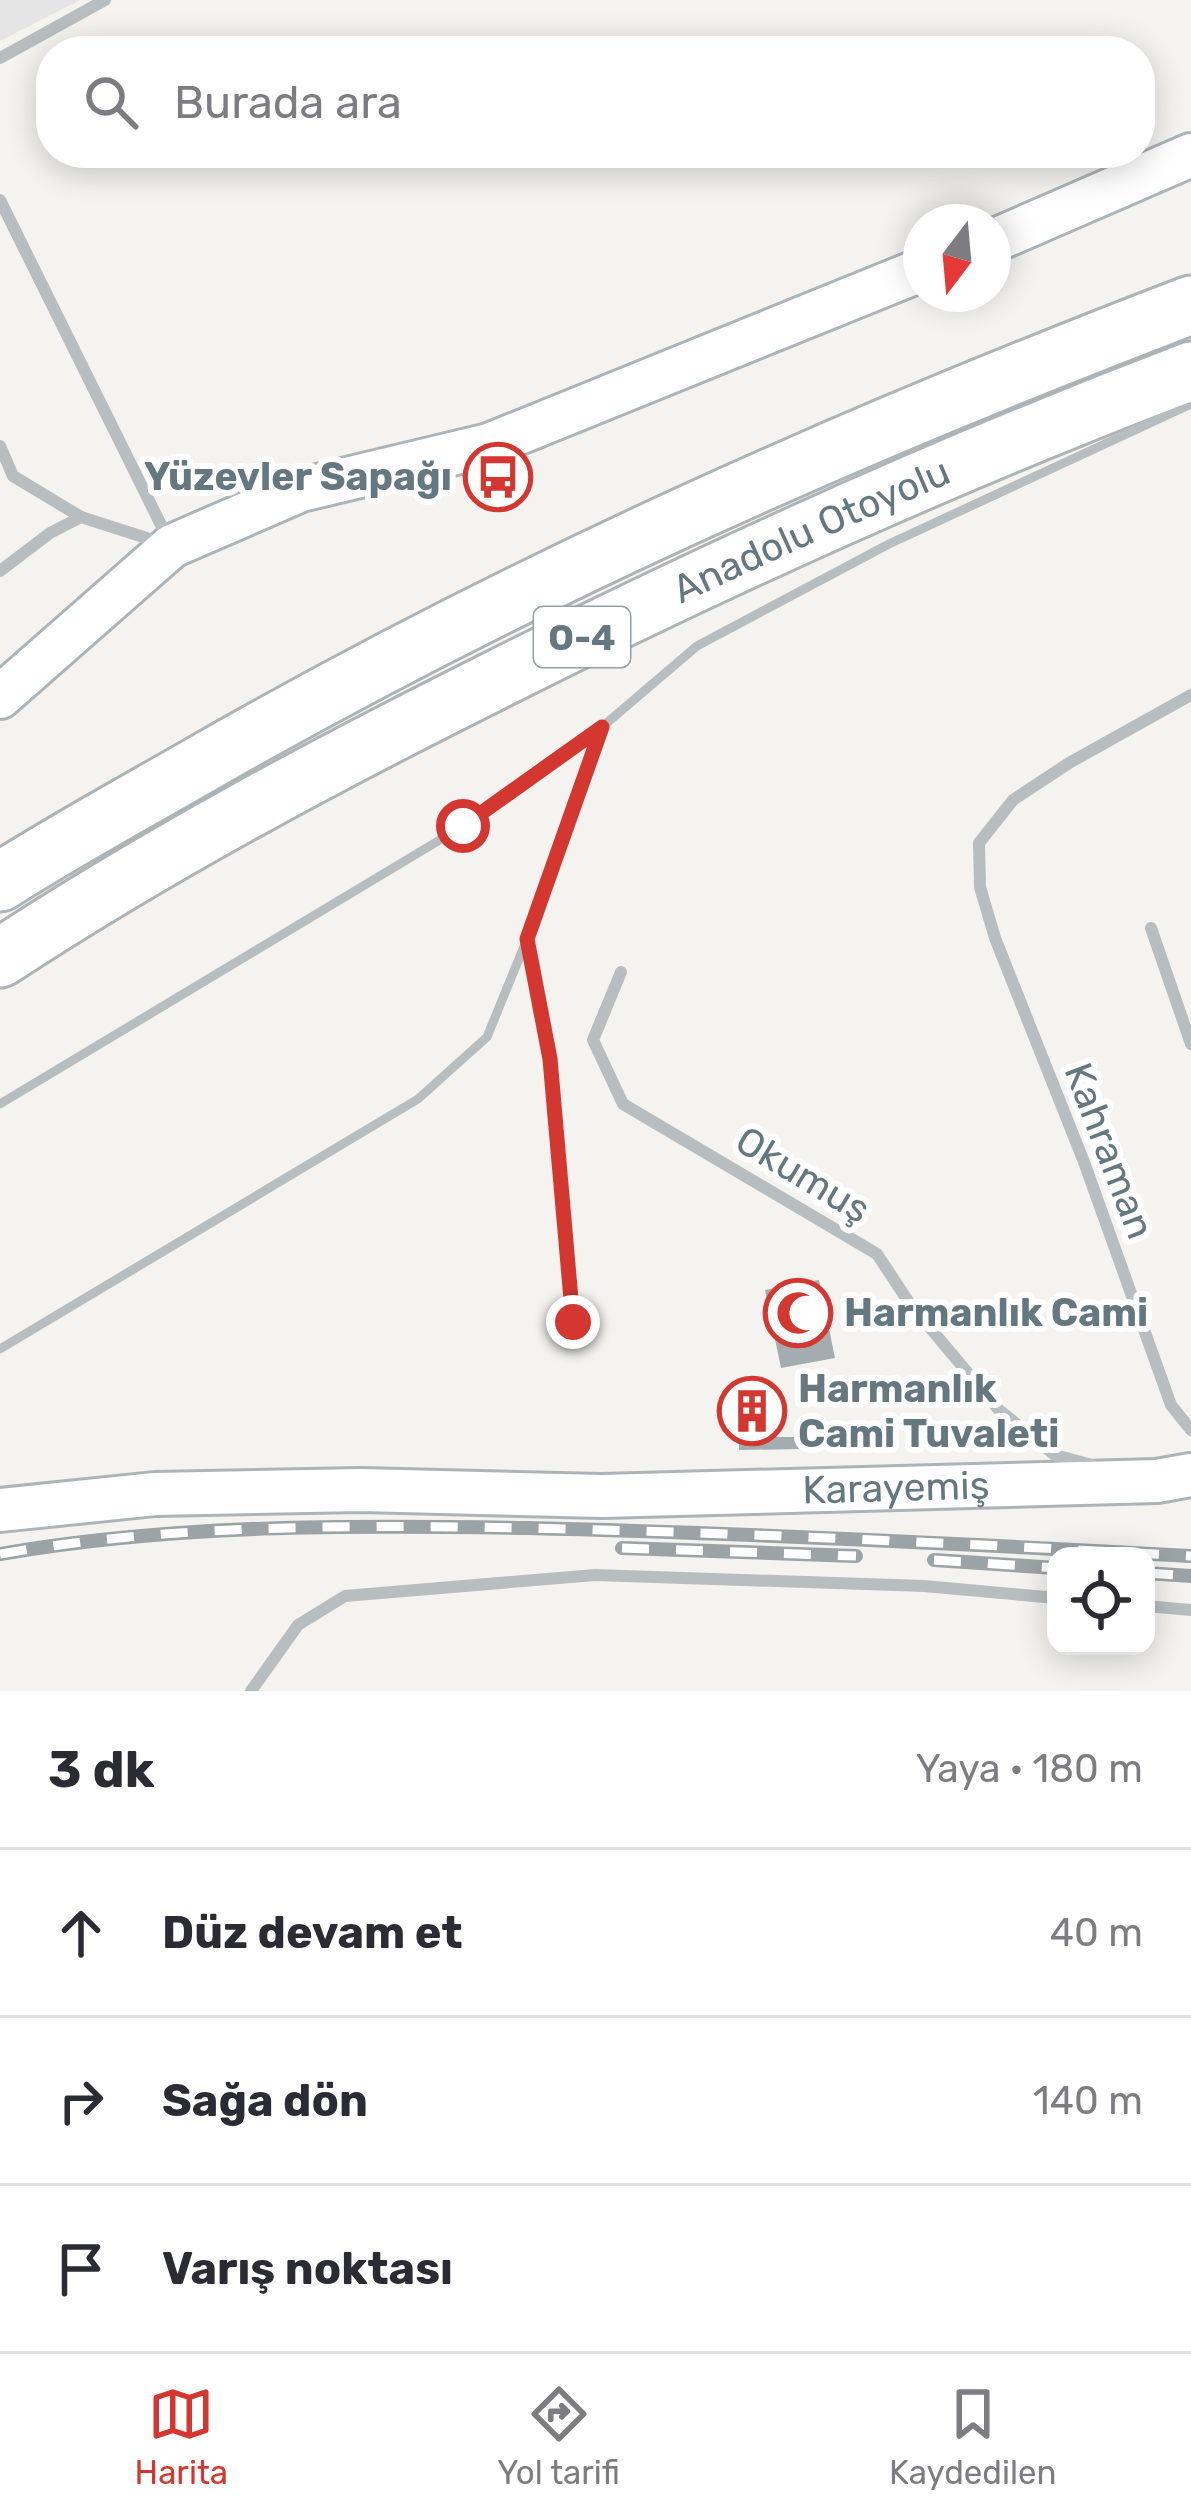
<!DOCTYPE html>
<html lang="tr">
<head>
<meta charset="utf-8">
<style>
  body { margin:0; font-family:Rubik,sans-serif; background:#f7f7f7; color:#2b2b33 }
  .controls { position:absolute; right:36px; bottom:36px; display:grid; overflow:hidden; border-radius:24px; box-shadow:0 6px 30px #0003 }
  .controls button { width:108px; height:108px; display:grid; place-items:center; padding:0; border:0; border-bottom:3px solid #e1e1e2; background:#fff; color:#2b2b33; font:60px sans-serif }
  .compass { position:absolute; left:903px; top:204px; width:108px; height:108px; border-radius:50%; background:#fff; box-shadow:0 6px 30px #0003; rotate:196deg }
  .stop { position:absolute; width:36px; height:36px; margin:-27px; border:9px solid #d43730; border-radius:50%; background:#fff }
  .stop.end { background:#d43730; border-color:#fff; box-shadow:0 3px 12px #0008 }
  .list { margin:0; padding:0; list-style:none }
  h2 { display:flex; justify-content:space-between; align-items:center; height:156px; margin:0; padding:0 48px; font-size:51px }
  h2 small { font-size:39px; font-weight:400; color:#7c7c81 }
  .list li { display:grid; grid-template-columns:78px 1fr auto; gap:36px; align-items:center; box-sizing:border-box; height:168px; padding:0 48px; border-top:3px solid #e1e1e2 }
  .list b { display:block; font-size:45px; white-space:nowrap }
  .list em { font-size:39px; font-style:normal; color:#7c7c81 }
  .icon { flex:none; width:66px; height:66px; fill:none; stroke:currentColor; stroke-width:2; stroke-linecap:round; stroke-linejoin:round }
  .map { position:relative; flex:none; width:1191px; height:1691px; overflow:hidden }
  .search { position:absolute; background:#fff; box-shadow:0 6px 30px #0003; left:36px; right:36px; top:36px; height:132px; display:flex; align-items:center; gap:30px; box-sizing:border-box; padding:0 42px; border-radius:48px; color:#7c7c81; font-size:45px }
  .sheet { height:660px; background:#fff }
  nav { display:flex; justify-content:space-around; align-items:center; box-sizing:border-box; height:168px; border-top:3px solid #e1e1e2; background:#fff; font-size:33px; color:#7c7c81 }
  nav a { display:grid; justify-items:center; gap:6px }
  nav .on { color:#d43730 }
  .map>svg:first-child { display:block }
  .built { fill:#e4e5e4 }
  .building { fill:#a3acaf }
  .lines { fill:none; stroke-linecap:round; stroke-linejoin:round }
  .secondary-casing { stroke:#adb4b7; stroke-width:48 }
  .highway-casing { stroke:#aeb3b5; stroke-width:63 }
  .path { stroke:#b3b7b9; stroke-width:4.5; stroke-dasharray:6 6; stroke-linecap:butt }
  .lane { stroke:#b8bec0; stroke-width:9 }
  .street { stroke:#b8bec0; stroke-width:12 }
  .secondary { stroke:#fff; stroke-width:42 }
  .highway { stroke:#fff; stroke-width:57 }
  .rail-casing { stroke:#9ba3a6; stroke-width:14 }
  .rail { stroke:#fff; stroke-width:9; stroke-dasharray:27; stroke-linecap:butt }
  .route { stroke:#d43730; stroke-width:15 }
  .labels { text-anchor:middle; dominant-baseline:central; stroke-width:12; stroke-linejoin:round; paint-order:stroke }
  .shield { fill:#fff; stroke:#93a0a5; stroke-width:3 }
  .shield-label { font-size:36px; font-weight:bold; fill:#65787f }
  .poi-label { font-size:39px; font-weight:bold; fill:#65787f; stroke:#fff; text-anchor:start }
  .street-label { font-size:39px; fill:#65787f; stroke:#fff }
</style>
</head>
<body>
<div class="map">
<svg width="1191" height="1691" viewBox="0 0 1191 1691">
  <rect width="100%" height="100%" fill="#f4f3f0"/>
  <path class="built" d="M0 0H80L0 41Z"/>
  <g class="building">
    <path d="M819 1280 835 1358 781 1368 765 1290Z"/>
    <path d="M745 1393 762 1394 760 1428 742 1427Z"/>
    <path d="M739 1437H801V1449L739 1450Z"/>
  </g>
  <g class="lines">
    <g class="secondary-casing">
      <g id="secondary">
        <path d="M993 241 1191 155"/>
        <path d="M0 697 172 546 301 490 489 445 921 270"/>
        <path id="s1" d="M0 1510 155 1494 361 1490 602 1496 1157 1481 1191 1475"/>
      </g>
    </g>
    <g class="highway-casing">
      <g id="highway">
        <path d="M0 882C61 843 125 808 188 772 508 587 846 437 1191 305"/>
        <path id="s2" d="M0 958C157 855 324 766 492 682 720 567 953 462 1191 371"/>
      </g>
    </g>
    <path class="path" d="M534 976 550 1059 573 1322"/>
    <g class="lane">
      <path d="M0 1104 463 826 602 727 697 646 889 544 1191 404"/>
      <path d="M0 1349 418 1099 487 1037 527 939 601 730"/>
    </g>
    <g class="street">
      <path d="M0 58 105 0"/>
      <path d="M0 200 168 539"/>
      <path d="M0 446 13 476 81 517"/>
      <path d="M0 571 50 533 81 517 159 542"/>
      <path d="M1191 695 1069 763 1013 800 979 843 980 887 995 938 1084 1162 1171 1405 1191 1430"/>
      <path d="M1151 928 1191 1044"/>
      <path d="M621 972 593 1040 623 1104 877 1254 910 1304 999 1410 1055 1455 1092 1465"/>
      <path d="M1146 1606 1191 1610"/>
      <path d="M251 1691 298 1625 345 1596 595 1575 924 1586 1056 1598"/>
    </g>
    <use href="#secondary" class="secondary"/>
    <use href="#highway" class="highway"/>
    <g class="rail-casing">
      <g id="rail">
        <path d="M622 1548 856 1556"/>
        <path d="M0 1554C173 1524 352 1525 527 1528 749 1533 970 1544 1191 1556"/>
        <path d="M934 1560 1056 1568"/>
        <path d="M1146 1573 1191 1576"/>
      </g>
    </g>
    <use href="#rail" class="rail"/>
  </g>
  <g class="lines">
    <path class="route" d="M463 826 602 727 527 939 550 1059 573 1322"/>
  </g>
  <defs>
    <g id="bus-ring" transform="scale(3.45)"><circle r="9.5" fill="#fff" stroke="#d43730" stroke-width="1.5"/><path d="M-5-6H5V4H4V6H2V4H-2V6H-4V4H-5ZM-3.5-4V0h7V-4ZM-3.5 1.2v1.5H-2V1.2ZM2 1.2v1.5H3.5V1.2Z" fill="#d43730"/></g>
    <g id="mosque-ring" transform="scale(3.45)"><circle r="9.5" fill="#fff" stroke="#d43730" stroke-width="1.5"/><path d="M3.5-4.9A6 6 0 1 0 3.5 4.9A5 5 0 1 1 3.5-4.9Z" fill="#d43730"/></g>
    <g id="building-ring" transform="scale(3.45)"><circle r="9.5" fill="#fff" stroke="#d43730" stroke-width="1.5"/><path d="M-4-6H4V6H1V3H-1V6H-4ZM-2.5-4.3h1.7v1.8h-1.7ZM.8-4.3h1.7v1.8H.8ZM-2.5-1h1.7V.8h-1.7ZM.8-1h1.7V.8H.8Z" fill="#d43730"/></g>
  </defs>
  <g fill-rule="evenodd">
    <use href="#bus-ring" x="498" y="477"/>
    <use href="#mosque-ring" x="798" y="1313"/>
    <use href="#building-ring" x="752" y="1411"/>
  </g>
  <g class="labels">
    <rect class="shield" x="534" y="607" width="96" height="60" rx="9"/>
    <g class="shield-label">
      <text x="582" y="637">O-4</text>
    </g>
    <g class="poi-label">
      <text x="452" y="477" text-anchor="end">Yüzevler Sapağı</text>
      <text x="844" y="1313">Harmanlık Cami</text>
      <text x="798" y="1389">Harmanlık<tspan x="798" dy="45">Cami Tuvaleti</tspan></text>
    </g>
    <g class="street-label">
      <text stroke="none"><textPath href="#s2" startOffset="918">Anadolu Otoyolu</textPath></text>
      <text transform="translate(1109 1151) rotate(69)">Kahraman</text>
      <text transform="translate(803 1175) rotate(31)">Okumuş</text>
      <text stroke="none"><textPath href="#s1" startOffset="897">Karayemiş</textPath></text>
    </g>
  </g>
</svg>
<div class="controls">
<button><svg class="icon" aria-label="locate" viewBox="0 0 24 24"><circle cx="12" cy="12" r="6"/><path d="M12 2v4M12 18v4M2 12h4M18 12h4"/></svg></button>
</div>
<svg class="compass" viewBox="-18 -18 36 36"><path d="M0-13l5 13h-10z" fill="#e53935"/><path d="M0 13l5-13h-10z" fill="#7c7c81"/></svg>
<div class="stop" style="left:463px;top:826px"></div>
<div class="stop end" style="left:573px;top:1322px"></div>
<div class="search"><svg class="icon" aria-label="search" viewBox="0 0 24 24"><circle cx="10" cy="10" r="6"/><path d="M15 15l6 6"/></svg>Burada ara</div>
</div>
<section class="sheet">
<h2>3 dk<small>Yaya · 180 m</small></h2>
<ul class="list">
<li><svg class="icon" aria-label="ahead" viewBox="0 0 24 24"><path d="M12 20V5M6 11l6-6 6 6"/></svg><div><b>Düz devam et</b></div><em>40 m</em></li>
<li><svg class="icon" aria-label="right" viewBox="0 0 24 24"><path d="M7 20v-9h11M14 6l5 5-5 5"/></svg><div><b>Sağa dön</b></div><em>140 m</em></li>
<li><svg class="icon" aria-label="arrive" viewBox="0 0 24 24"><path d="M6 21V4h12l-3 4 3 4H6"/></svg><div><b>Varış noktası</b></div></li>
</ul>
</section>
<nav>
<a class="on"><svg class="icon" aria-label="map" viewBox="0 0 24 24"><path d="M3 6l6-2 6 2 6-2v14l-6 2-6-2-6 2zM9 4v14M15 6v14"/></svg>Harita</a>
<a><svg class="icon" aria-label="directions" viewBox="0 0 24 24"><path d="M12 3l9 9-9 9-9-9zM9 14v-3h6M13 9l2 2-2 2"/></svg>Yol tarifi</a>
<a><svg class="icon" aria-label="saved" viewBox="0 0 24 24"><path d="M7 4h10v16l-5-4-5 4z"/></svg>Kaydedilen</a>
</nav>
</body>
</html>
